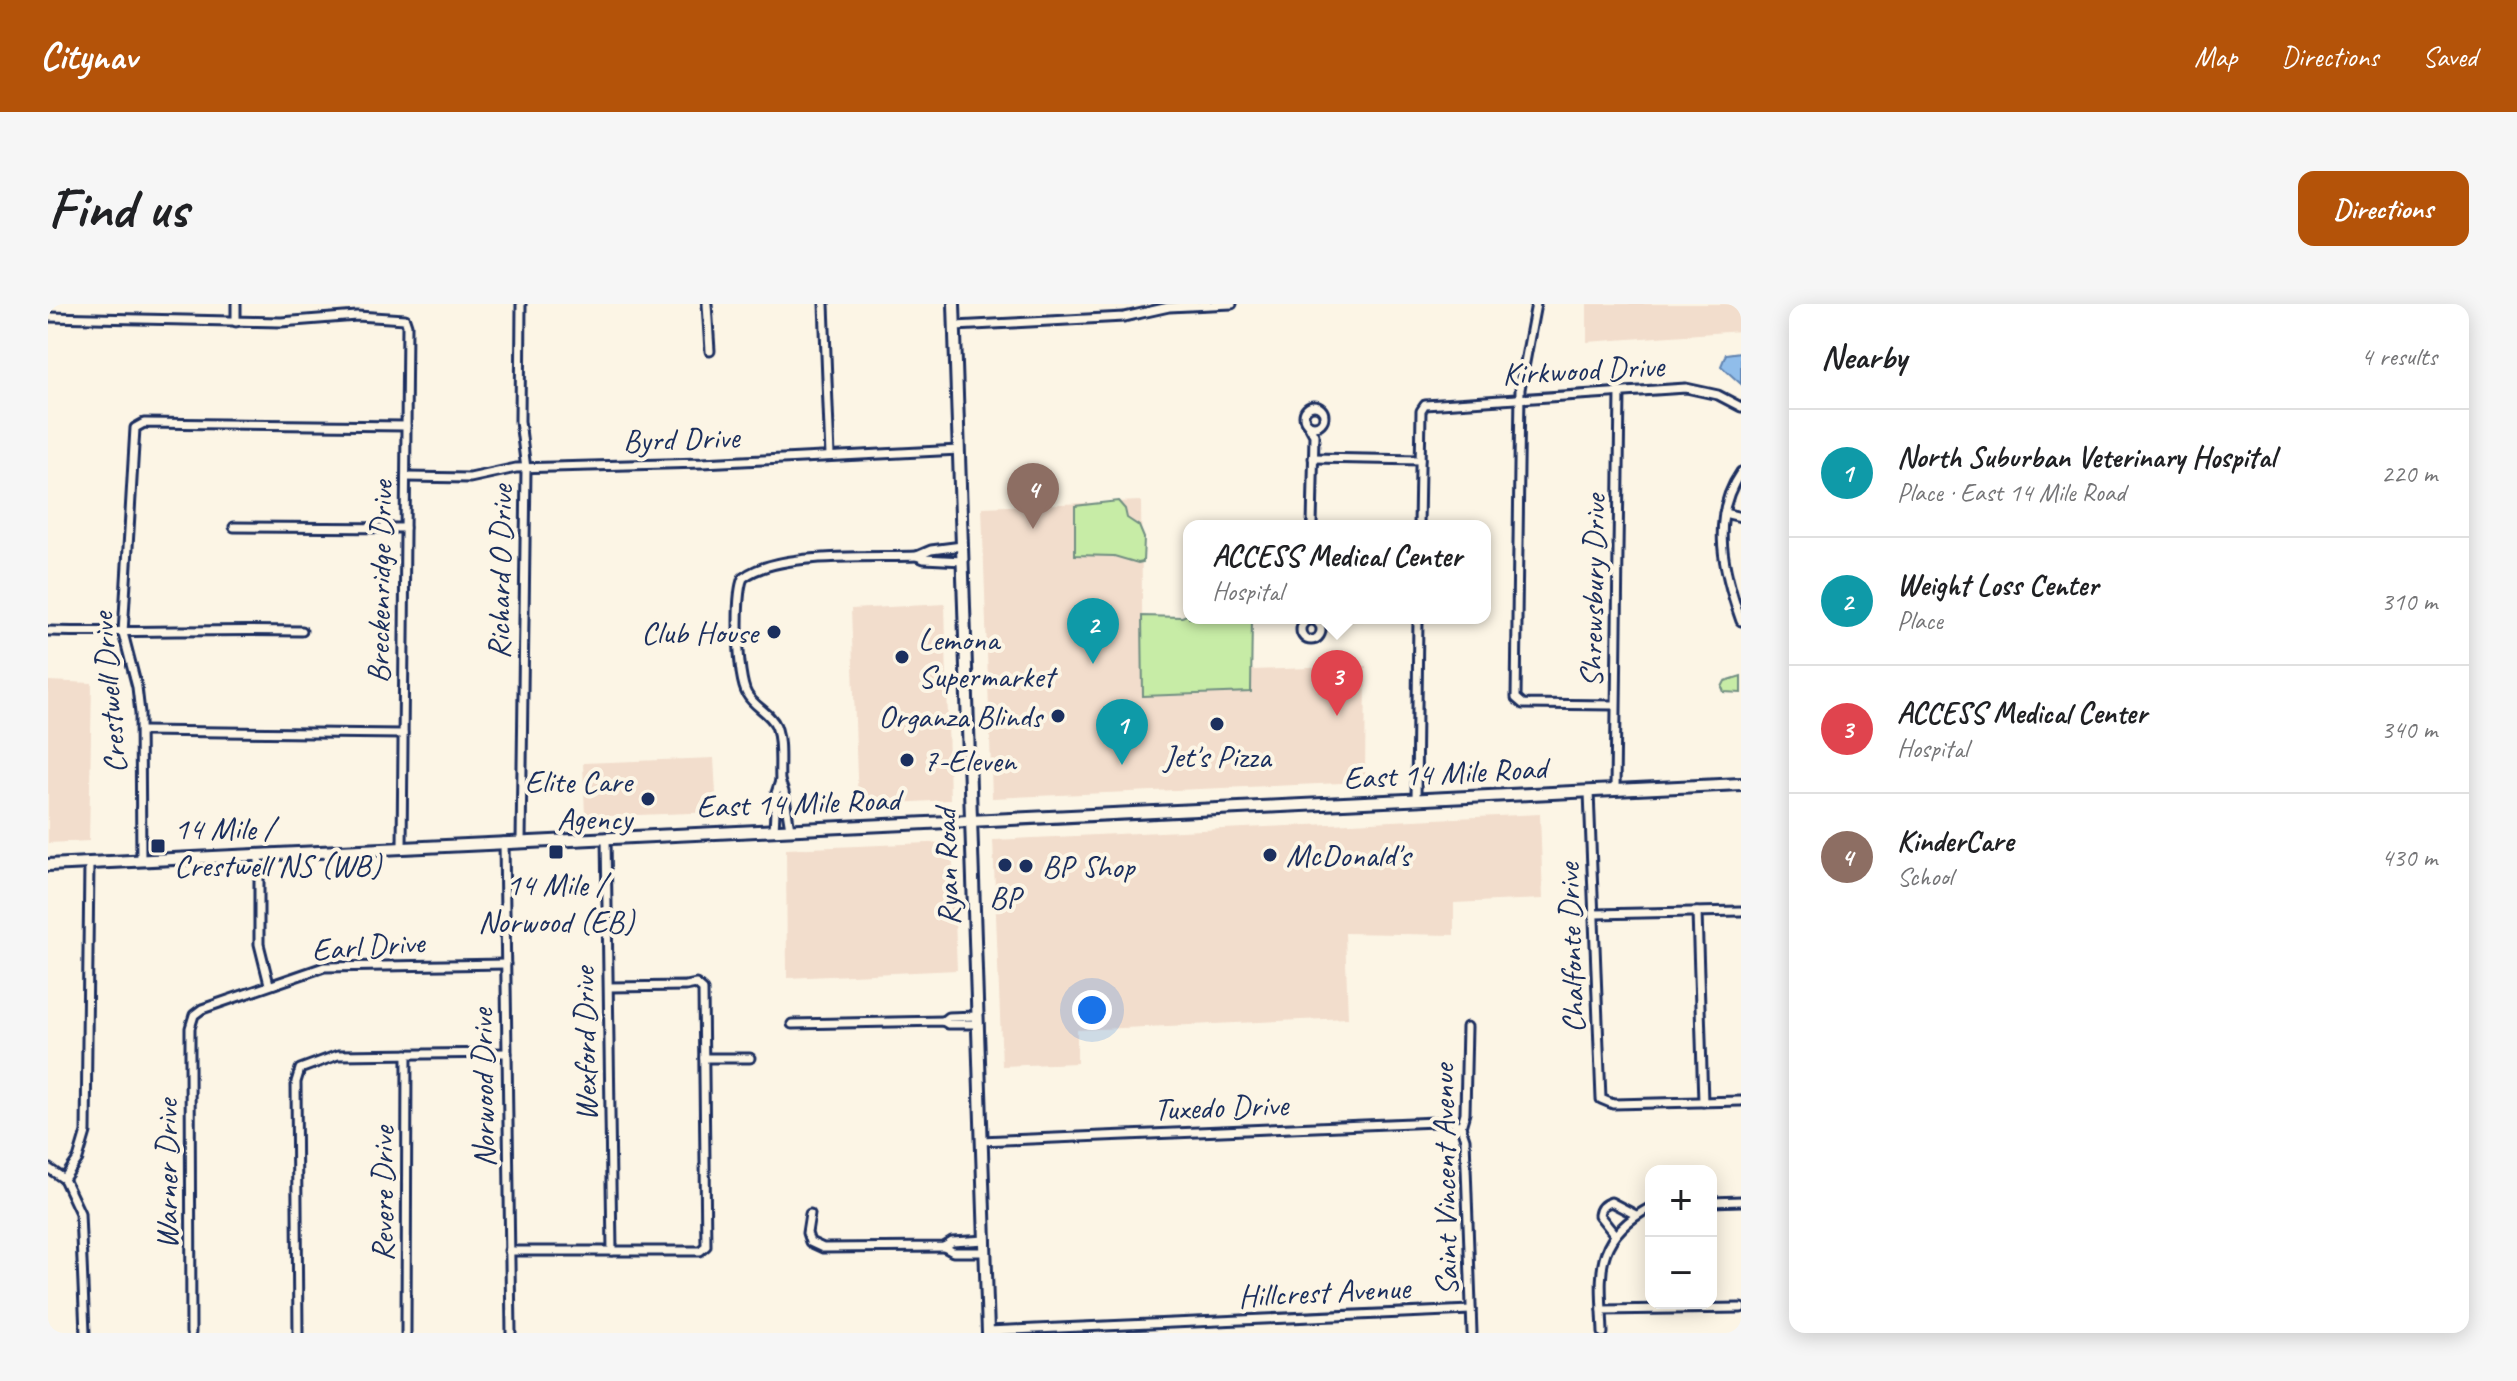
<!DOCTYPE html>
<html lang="en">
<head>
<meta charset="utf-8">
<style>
  body { margin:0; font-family:Caveat,sans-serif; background:#f6f6f6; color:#202124 }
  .controls { position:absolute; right:24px; bottom:24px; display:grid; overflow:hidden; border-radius:16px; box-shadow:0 4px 20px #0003 }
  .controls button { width:72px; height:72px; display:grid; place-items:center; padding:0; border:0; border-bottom:2px solid #e0e0e0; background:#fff; color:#202124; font:40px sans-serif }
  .you { position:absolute; left:1044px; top:706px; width:28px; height:28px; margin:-20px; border:6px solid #fff; border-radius:50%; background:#1a73e8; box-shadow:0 0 0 12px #1a73e833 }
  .badge { display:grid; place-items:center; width:52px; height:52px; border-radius:50%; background:#b45309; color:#fff; font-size:26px; font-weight:700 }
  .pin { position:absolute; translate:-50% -66px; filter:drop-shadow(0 2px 4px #0008) }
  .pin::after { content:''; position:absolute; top:42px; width:28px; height:24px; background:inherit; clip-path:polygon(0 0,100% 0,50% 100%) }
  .popup { position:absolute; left:1135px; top:216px; width:308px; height:104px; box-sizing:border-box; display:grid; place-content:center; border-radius:16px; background:#fff; filter:drop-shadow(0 2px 6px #0005); font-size:26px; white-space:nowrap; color:#757577 }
  .popup b { font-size:30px; color:#202124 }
  .popup::after { content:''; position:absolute; left:50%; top:100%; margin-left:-16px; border:16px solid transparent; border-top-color:#fff }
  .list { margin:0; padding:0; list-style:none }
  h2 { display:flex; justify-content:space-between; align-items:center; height:104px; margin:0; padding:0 32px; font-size:34px }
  h2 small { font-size:26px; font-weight:400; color:#757577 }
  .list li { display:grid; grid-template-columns:52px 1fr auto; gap:24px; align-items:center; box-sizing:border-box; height:128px; padding:0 32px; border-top:2px solid #e0e0e0 }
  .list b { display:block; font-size:30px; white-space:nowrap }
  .list p { margin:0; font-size:26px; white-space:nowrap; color:#757577 }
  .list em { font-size:26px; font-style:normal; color:#757577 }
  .map { position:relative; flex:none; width:1693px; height:1029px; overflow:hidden; border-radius:16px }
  header { display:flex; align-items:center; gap:48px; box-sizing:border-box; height:112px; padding:0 40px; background:#b45309; color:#fff }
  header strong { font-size:38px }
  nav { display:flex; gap:44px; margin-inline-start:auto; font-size:28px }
  .intro { display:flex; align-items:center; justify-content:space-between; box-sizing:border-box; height:192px; padding:0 48px }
  h1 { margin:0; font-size:56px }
  .button { padding:20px 36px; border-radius:16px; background:#b45309; color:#fff; font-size:28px; font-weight:700 }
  main { display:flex; gap:48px; padding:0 48px }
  aside { flex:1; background:#fff; border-radius:16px; box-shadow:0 4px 20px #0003 }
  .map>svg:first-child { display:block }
  .built { fill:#f2ddcc }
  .green { fill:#c7eca6; stroke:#718e82; stroke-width:2 }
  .water { fill:#90bdea; stroke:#6184b2; stroke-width:2 }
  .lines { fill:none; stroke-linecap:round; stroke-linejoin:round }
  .minor-casing { stroke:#1b2f5e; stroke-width:13 }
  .secondary-casing { stroke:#1b2f5e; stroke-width:16 }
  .minor { stroke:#fcf5e5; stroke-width:7 }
  .secondary { stroke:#fcf5e5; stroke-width:10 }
  .poi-dot { fill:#1b2f5e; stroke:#fcf5e5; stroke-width:3 }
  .labels { text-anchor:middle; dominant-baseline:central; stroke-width:8; stroke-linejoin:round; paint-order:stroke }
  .street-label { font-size:32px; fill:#1b2f5e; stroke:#fcf5e5 }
  .poi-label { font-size:32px; fill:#1b2f5e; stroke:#fcf5e5; text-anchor:start }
</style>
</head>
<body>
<header>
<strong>Citynav</strong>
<nav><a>Map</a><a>Directions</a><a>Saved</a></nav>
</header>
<div class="intro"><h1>Find us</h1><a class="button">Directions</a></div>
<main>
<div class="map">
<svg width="1693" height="1029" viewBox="0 0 1693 1029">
  <rect width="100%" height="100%" fill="#fcf5e5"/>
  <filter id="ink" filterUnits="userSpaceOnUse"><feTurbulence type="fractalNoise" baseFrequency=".0125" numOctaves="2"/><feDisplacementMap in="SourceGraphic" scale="16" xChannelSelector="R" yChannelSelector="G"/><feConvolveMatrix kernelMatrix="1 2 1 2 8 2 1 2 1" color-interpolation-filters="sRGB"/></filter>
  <g filter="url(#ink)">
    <g class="built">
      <path d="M1539 0H1693V27L1539 38Z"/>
      <path d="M1093 197 1095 392 1203 388 1204 366 1318 362 1317 478 944 494 934 203Z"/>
      <path d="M897 300 902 496 810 501 803 305Z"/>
      <path d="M0 377 44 379 41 537 0 539Z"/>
      <path d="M666 454 669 508 537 513 535 459Z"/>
      <path d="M1492 510 1495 595 1406 599V631L1297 629 1300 714 1029 726V759L954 762 945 536Z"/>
      <path d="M904 538 909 666 739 674 738 545Z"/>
    </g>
    <g class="green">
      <path d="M1070 197 1077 205 1079 214 1091 222 1096 234 1095 258 1090 259 1066 252 1027 251V202Z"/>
      <path d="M1141 310V314H1204L1203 388 1095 392 1094 312 1134 313Z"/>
      <path d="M1693 372V389L1676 388 1674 383 1677 377Z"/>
    </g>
    <path class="water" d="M1693 48V80L1673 62 1678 50Z"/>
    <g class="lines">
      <g class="minor-casing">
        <g id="minor">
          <path d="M473 0 472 117 478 165 473 537"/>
          <path d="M659 0 662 47"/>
          <path d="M776 0 782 152"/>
          <path d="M1488 0 1472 85 1468 394 1475 400 1567 401"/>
          <path d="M0 13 233 18 309 12 357 15 359 21 354 543"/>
          <path d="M188 18V0"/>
          <path d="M907 22 1076 13 1121 3 1184 0"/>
          <circle cx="1266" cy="112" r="10"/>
          <path d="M1260 120 1266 131 1264 222"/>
          <path d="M1265 154 1372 156"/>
          <path d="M1693 168C1661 214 1676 269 1693 317"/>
          <path d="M358 173 422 174 468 164 654 159 911 146"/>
          <path d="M1676 209 1693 213"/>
          <path d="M1371 222 1373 107 1377 101 1638 84 1670 91 1693 103"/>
          <path d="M186 223 357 224"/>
          <path d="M914 242 883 246 869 252 876 255 915 257"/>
          <circle cx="1263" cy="326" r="10"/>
          <path d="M0 327C85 329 169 325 254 327"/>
          <path d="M93 427 355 430"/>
          <path d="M732 477C731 461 734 438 728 422 722 408 706 403 699 390 689 373 687 291 695 274 729 247 824 254 869 252"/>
          <path d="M1567 486 1572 88"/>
          <path d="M1541 488 1553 795 1565 800 1693 797"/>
          <path d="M1368 496 1370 314"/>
          <path d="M726 526 728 489 732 477 736 488 742 525"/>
          <path d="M558 533 564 947"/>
          <path d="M456 538 463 1029"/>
          <path d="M211 551V640L221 680"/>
          <path d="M93 557 92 409 89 383 75 329 87 124 96 119 358 122"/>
          <path d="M1649 608 1655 798"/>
          <path d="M1546 610 1693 607"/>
          <path d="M895 717 900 713 929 712"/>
          <path d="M744 720 895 717 900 720H929"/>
          <path d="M1419 723 1417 809 1413 823 1417 835 1424 1029"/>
          <path d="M656 754H702"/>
          <path d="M933 837 1388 818H1405L1413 823"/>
          <path d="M0 864 16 875 32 909 37 1029"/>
          <path d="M16 875 30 855 38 828 41 559"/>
          <path d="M1663 898 1693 897"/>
          <path d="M762 910 759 929 762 938 775 944 896 943 904 938 938 936"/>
          <path d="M1567 931 1551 911C1552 903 1556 900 1563 898L1588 911"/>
          <path d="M896 943 905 948H938"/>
          <path d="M461 947H652L658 942 655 686 648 680 638 682 561 683"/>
          <path d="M1554 1006 1693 1004"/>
          <path d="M940 1027 1423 1006"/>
          <path d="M143 1029 142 751V724L146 711 154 705 276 663 458 660"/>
          <path d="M250 1029 248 778 252 765 290 751 459 749"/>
          <path d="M358 1029 359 750"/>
          <path d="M1555 1029C1553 970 1543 935 1603 903"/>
        </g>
      </g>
      <g class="secondary-casing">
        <g id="secondary">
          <path d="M906 0 940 1029"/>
          <path d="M0 561 1693 480"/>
        </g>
      </g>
      <use href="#minor" class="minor"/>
      <use href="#secondary" class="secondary"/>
    </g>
  </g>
  <g class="poi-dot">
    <circle cx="726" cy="328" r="8"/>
    <circle cx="854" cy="353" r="8"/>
    <circle cx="1010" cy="412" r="8"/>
    <circle cx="1169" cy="420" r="8"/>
    <circle cx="859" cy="456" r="8"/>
    <circle cx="600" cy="495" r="8"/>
    <rect x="102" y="534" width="16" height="16" rx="4"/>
    <rect x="500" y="540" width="16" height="16" rx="4"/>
    <circle cx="1222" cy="551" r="8"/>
    <circle cx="957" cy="561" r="8"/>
    <circle cx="978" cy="562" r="8"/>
  </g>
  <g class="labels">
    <g class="street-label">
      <text transform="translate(1535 66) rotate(-3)">Kirkwood Drive</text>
      <text transform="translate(633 135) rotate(-2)">Byrd Drive</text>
      <text transform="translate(452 268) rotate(-89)">Richard O Drive</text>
      <text transform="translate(332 278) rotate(-89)">Breckenridge Drive</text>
      <text transform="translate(1545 287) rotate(-89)">Shrewsbury Drive</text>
      <text transform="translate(61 389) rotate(-95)">Crestwell Drive</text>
      <text transform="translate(1397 469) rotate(-3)">East 14 Mile Road</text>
      <text transform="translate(750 499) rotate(-2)">East 14 Mile Road</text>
      <text transform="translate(899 563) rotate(-92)">Ryan Road</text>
      <text transform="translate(320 642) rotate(-4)">Earl Drive</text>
      <text transform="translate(1523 644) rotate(-92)">Chalfonte Drive</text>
      <text transform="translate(537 740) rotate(-91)">Wexford Drive</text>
      <text transform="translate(435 784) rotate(-91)">Norwood Drive</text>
      <text transform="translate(1173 803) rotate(-2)">Tuxedo Drive</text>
      <text transform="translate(118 870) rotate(-90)">Warner Drive</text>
      <text transform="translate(1397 876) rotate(-91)">Saint Vincent Avenue</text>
      <text transform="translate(334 890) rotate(-90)">Revere Drive</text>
      <text transform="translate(1276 988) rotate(-3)">Hillcrest Avenue</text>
    </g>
    <g class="poi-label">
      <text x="710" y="328" text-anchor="end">Club House</text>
      <text x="870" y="335">Lemona<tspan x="870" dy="37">Supermarket</tspan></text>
      <text x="994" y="412" text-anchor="end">Organza Blinds</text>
      <text x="1169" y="452" text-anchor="middle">Jet's Pizza</text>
      <text x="875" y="456">7-Eleven</text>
      <text x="584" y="477" text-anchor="end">Elite Care<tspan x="584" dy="37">Agency</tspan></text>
      <text x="126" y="524">14 Mile /<tspan x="126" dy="37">Crestwell NS (WB)</tspan></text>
      <text x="1238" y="551">McDonald's</text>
      <text x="994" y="562">BP Shop</text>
      <text x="508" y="580" text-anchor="middle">14 Mile /<tspan x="508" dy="37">Norwood (EB)</tspan></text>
      <text x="957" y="593" text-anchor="middle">BP</text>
    </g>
  </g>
</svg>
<div class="controls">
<button>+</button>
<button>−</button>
</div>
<div class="you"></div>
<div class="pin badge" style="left:1074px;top:461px;background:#0f9aa8">1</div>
<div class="pin badge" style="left:1045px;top:360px;background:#0f9aa8">2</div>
<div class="pin badge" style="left:1289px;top:412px;background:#e0444e">3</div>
<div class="popup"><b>ACCESS Medical Center</b>Hospital</div>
<div class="pin badge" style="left:985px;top:225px;background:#8d6e63">4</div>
</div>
<aside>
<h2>Nearby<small>4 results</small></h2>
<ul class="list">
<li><span class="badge" style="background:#0f9aa8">1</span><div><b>North Suburban Veterinary Hospital</b><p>Place · East 14 Mile Road</p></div><em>220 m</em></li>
<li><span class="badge" style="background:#0f9aa8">2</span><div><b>Weight Loss Center</b><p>Place</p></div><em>310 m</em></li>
<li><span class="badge" style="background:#e0444e">3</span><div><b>ACCESS Medical Center</b><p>Hospital</p></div><em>340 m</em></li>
<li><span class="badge" style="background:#8d6e63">4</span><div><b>KinderCare</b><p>School</p></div><em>430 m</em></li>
</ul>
</aside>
</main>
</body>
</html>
